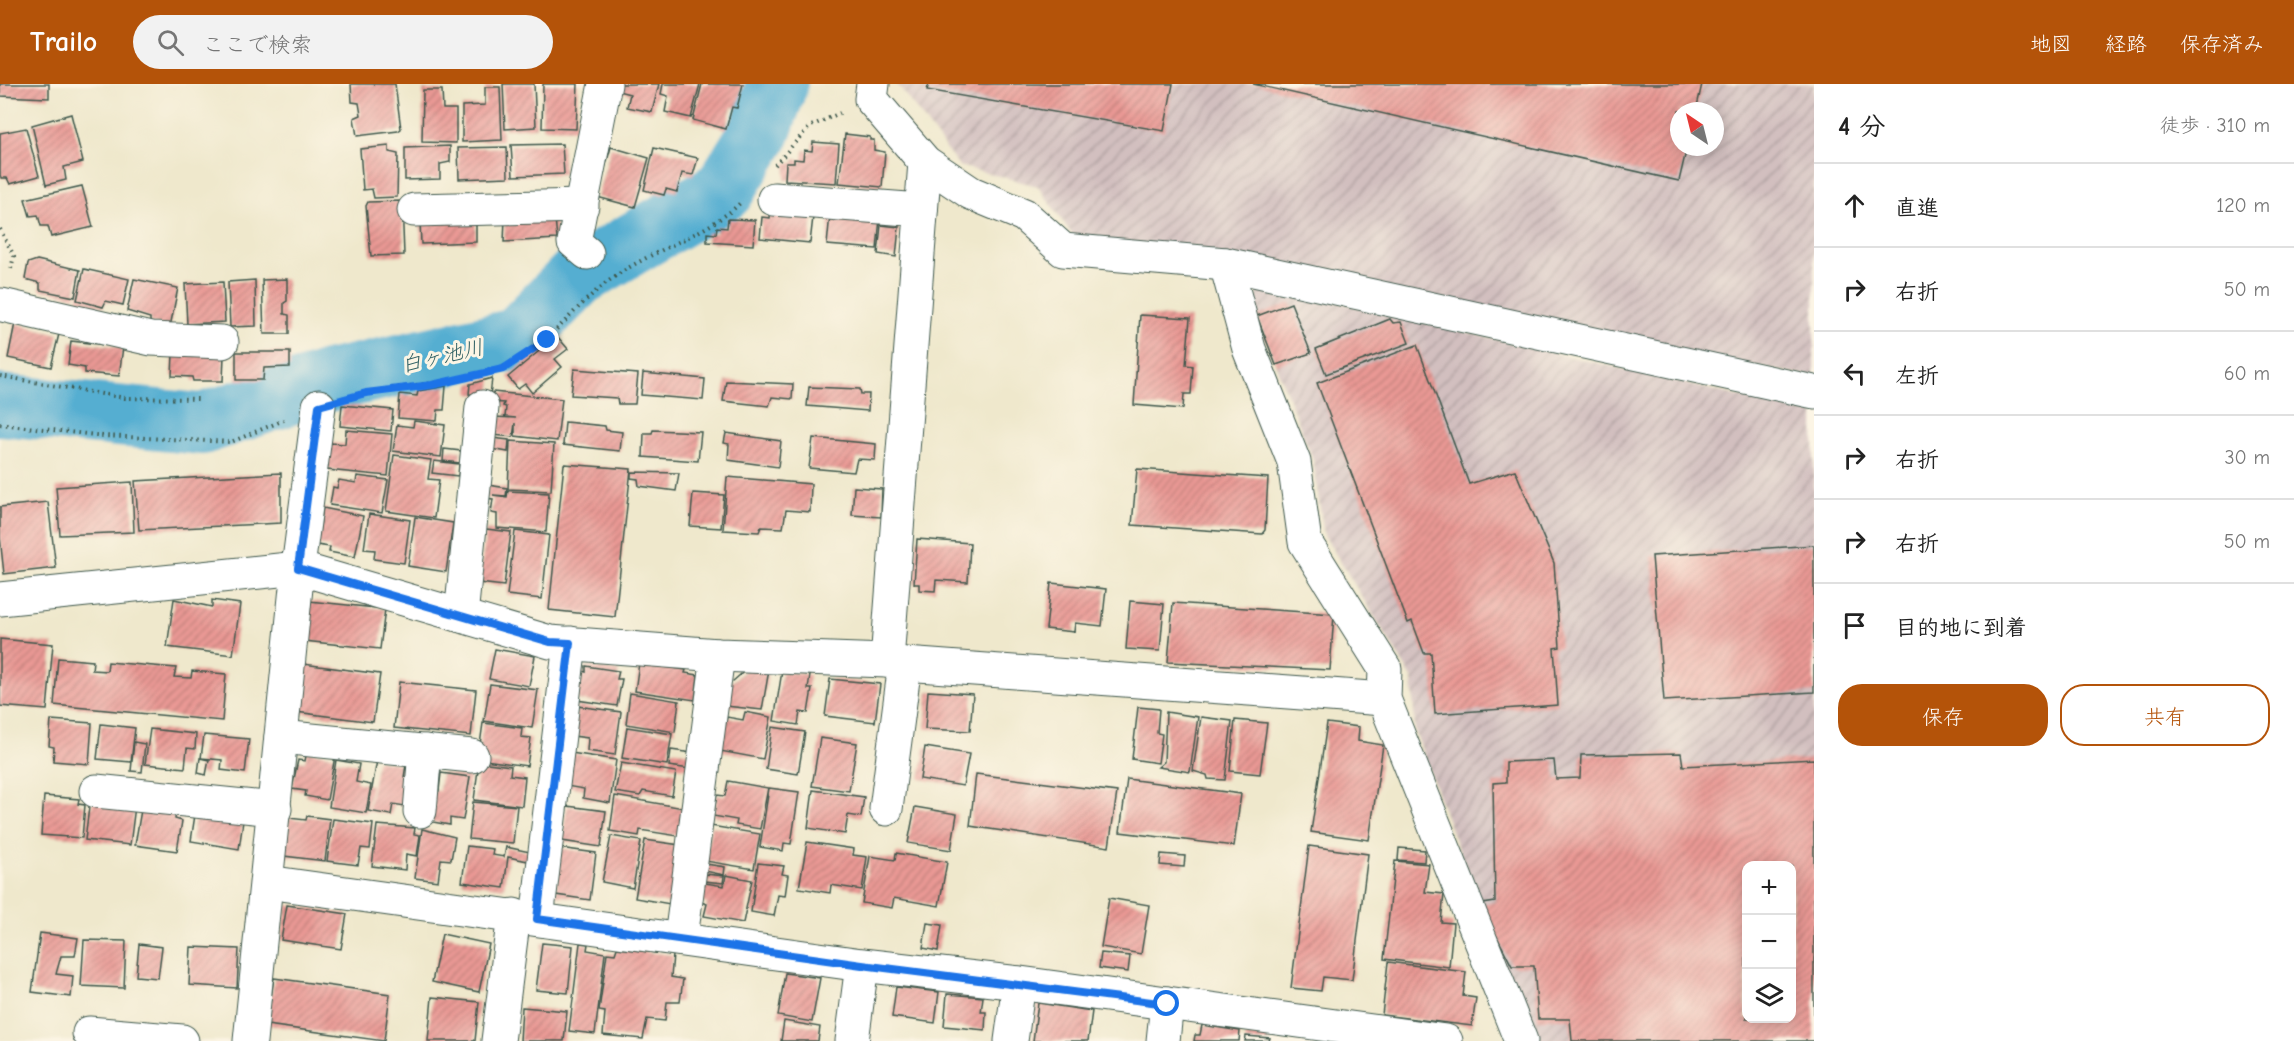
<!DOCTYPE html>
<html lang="ja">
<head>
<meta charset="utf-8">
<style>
  body { margin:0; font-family:"Comic Neue","Klee One",sans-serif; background:#f2f2f2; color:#222 }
  .controls { position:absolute; right:18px; bottom:18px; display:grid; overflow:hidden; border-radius:12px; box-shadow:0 3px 15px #0003 }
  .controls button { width:54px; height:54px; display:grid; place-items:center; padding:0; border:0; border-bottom:2px solid #e0e0e0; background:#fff; color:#222; font:30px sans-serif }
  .compass { position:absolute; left:1670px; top:18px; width:54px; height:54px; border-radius:50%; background:#fff; box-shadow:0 3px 15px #0003; rotate:325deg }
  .stop { position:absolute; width:18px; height:18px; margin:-14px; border:4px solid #1a73e8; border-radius:50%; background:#fff }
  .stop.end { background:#1a73e8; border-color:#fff; box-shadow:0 2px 6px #0008 }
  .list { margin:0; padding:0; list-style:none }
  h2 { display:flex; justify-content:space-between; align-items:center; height:78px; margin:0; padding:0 24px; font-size:26px }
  h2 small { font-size:20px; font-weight:400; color:#767676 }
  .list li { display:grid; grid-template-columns:39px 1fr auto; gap:18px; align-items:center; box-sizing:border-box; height:84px; padding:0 24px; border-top:2px solid #e0e0e0 }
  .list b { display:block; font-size:22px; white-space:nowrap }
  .list em { font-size:20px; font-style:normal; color:#767676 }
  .actions { display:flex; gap:12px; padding:18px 24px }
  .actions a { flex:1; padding:14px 0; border:2px solid #b45309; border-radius:24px; text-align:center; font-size:21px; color:#b45309 }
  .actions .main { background:#b45309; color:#fff }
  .icon { flex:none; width:33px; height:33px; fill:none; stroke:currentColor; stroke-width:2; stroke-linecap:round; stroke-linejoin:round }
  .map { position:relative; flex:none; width:1814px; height:957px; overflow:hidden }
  header { display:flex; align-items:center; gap:36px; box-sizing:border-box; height:84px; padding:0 30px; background:#b45309; color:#fff }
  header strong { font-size:28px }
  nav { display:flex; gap:33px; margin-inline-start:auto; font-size:21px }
  .search { width:420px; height:54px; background:#f2f2f2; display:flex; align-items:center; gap:15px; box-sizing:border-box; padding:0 21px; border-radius:33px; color:#767676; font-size:22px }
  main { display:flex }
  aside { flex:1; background:#fff }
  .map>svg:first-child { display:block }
  .industrial { fill:url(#industrial-furrows); fill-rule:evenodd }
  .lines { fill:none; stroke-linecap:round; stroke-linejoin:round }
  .river { stroke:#54aed1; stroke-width:62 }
  .building { fill:url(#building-hatch); fill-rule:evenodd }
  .minor-casing { stroke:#3e574b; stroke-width:35 }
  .path { stroke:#3e574b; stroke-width:4; stroke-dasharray:1.5 4.5; stroke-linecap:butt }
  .minor { stroke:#fff; stroke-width:33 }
  .route { stroke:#1a73e8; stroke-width:8 }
  .labels { text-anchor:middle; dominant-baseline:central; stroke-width:6; stroke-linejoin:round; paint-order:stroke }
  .water-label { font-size:21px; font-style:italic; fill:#2f5f63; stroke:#fcf5e5 }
</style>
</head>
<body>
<header>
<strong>Trailo</strong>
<div class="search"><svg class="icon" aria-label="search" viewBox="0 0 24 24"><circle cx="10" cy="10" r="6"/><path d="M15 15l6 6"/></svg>ここで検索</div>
<nav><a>地図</a><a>経路</a><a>保存済み</a></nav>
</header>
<main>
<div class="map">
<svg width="1814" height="957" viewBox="0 0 1814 957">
  <defs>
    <pattern id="industrial-furrows" width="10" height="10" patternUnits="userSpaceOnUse" patternTransform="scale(1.5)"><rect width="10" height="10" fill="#d2bfbf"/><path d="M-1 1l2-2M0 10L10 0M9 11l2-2" fill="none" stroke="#aa9c9c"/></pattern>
    <pattern id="building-hatch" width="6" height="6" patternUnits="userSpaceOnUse" patternTransform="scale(1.5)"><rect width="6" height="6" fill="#ea9994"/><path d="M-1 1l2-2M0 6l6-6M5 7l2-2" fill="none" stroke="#bd7e7a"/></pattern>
  </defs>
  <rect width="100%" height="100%" fill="#fcf5e5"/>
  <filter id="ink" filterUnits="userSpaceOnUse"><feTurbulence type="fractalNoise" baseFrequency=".0167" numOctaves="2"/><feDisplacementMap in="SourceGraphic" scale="12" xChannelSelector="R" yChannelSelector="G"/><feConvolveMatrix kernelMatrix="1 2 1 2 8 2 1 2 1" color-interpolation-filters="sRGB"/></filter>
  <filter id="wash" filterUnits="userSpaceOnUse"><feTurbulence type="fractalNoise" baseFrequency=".008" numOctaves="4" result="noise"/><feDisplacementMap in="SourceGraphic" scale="24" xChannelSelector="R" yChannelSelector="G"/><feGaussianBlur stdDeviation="1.35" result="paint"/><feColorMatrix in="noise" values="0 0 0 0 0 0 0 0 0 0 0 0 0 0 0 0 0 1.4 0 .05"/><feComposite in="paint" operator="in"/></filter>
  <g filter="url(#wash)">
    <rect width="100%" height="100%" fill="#efe8cc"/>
    <g class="industrial">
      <path d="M897 0H1814V293L1078 159 1038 102 959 82ZM1679 27H1715V63H1679Z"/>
      <path d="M1261 200 1814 330V957H1533L1454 754 1415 647 1412 594 1324 451 1313 376 1253 223ZM1746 782H1792V934H1746Z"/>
    </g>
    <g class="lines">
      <path class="river" d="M0 321 202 340 328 297 516 255 578 192 724 106 760 48 777 0"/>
    </g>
    <g id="blocks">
      <g class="building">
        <path d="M0 0H49V14L0 12Z"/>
        <path d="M351 0H395L401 45 398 47 357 52 354 34 361 31 359 19 352 18Z"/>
        <path d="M503 0H534L536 43 505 45Z"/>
        <path d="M543 0H578L576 45 542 44Z"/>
        <path d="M620 0H659L652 28 627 23 630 10 618 7Z"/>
        <path d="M663 0H700L691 34 665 28 668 12 661 10Z"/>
        <path d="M702 0H743L737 24 732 23 726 45 693 36Z"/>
        <path d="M929 0H1173L1164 47 927 6Z"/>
        <path d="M1253 0H1702L1696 27H1679V63H1687L1679 97Z"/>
        <path d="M485 3H500L502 56 462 58V22L485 21Z"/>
        <path d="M423 6H442L443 25H456V59L422 58Z"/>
        <path d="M71 30 83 78 64 83 66 96 46 101 32 41Z"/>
        <path d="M26 44 39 92 10 100 7 94H1L0 91V49Z"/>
        <path d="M845 50 870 53V56H874V66L885 68 882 103 839 99Z"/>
        <path d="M813 58 839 60 836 99 785 96 786 79H794V75L803 76 804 66 812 67Z"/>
        <path d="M562 60 564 90 513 92 511 61Z"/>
        <path d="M389 62V68L398 70 397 113 374 114 372 105 363 106 360 65Z"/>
        <path d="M450 62V78L440 80V95L405 96V64Z"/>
        <path d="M507 63 508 93 459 95 458 64Z"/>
        <path d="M611 63 649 74 635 123 597 113Z"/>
        <path d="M654 64 698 74 693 91 682 89 677 108 666 105 664 111 644 106Z"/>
        <path d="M82 102 93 143 51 153 48 142H41L38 131 30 132 25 115Z"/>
        <path d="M402 117 404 171 371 172 366 122 368 118Z"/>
        <path d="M771 125 813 133 810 159 760 154 762 133 770 134Z"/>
        <path d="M830 130 880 134 877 165 827 161Z"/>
        <path d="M505 134H555L557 155 504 158Z"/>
        <path d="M728 135 755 136 753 161 707 158V149L716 150 717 143 727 144Z"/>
        <path d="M476 136V158L421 160 420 137Z"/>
        <path d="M881 141 899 143 896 173 878 170Z"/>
        <path d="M37 176 80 186 75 213 40 206V199L25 195 28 179Z"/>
        <path d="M84 185 129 195 123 221 106 217 103 223 77 216Z"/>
        <path d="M134 195 178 204 170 243 150 239V234L127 227Z"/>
        <path d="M287 195V217L284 219V230L289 231V250H264L262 196Z"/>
        <path d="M255 196 256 242 230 243 228 198Z"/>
        <path d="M223 198 225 238 187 240 185 200Z"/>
        <path d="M1291 219 1311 269 1276 281 1257 232Z"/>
        <path d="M1140 231 1190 234 1186 281 1193 282 1191 310H1184L1183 325 1134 321Z"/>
        <path d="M1390 235 1393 239 1401 238 1409 259 1326 290 1316 265Z"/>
        <path d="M15 239 59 250 51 283 8 274Z"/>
        <path d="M557 252 568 265 555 275 562 283 532 309 525 300 518 305 508 293Z"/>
        <path d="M71 257 123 263 119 292 85 289V284L68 281Z"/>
        <path d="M1417 261 1469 400 1515 386 1554 479 1560 563 1554 564 1558 621 1435 630 1431 569H1424L1412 537 1408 539 1317 299Z"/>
        <path d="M236 268H290V283L264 284 263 296H236Z"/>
        <path d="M173 270 224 271 223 297H193L192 293 172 292Z"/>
        <path d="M574 285 638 290 635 320H618L617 314 571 311Z"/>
        <path d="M643 289 705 295 703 316 641 311Z"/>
        <path d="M492 294 490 312 469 310 470 300Z"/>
        <path d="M726 297 793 300 792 315 772 313 769 322 723 317Z"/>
        <path d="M446 302 444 326H438L437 337 398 334 400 310 417 312 418 307Z"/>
        <path d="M809 303 860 305 861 310H869L868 327 807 322Z"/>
        <path d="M493 308 562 315 557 357 515 352V339L513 353 492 351 493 333 516 334 505 333 506 323 503 322 504 319 491 318Z"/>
        <path d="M342 321 393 326 391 347 340 342Z"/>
        <path d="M414 337 445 341 441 373 393 367 397 341 413 343Z"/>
        <path d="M565 338 605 342 606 346 622 348 620 367 563 361Z"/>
        <path d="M346 346 392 350 388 392 327 386 330 359 345 360Z"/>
        <path d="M653 346 701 348 698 377 643 373 644 349H652Z"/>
        <path d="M726 349 781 357 778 383 728 376 729 360 724 359Z"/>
        <path d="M492 354 509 356 508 368 491 365Z"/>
        <path d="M813 354 876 360 875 376 857 375 854 388 809 384Z"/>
        <path d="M510 357 554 360 551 407 508 405Z"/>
        <path d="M444 365 461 367 460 379 443 377Z"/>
        <path d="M394 371 431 376 428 395 439 396 434 434 386 427Z"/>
        <path d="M434 377 459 380 458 392 432 389Z"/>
        <path d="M564 380 631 385 615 533 549 526Z"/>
        <path d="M1137 385 1268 394 1265 446 1262 450 1132 441Z"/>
        <path d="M631 388 679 389 676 407 639 402 638 395 631 394Z"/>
        <path d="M281 389V439L139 446 135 397Z"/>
        <path d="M357 392 388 396 382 429 330 421 333 403 337 404 339 396 356 399Z"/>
        <path d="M727 393 811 400 810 428 786 426 783 444 761 443 759 448 723 446Z"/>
        <path d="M132 398 134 448 60 451 56 403Z"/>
        <path d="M488 401 507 404 506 412 493 411 507 413 508 407 549 409 546 448 497 444V430L491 429 493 415 486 414Z"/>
        <path d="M854 403 882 405 881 433 852 431Z"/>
        <path d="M693 409 724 411 721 444 690 442Z"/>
        <path d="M48 418 56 484 4 490 0 453V423Z"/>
        <path d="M323 424 363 432 355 473 329 468 330 463 317 461Z"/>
        <path d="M369 430 410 436 404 479 374 475 375 466 364 465Z"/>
        <path d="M415 433 453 439 446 488 408 482Z"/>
        <path d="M486 445 511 448 504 502 479 499Z"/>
        <path d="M515 447 549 451 542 515 507 511Z"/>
        <path d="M917 455 970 459 968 498 936 496 935 507 919 506V500H914Z"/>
        <path d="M1814 461V608L1664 617 1652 472Z"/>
        <path d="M1051 499 1106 505 1102 542 1075 539 1074 548 1046 545Z"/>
        <path d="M174 515 212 523V516L240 520 233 571 167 563Z"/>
        <path d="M309 517 385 525 380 565 304 557Z"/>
        <path d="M1130 517 1164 520 1160 567 1126 565Z"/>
        <path d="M1173 519 1334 530 1330 586 1168 578Z"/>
        <path d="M0 555 53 560 47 626 0 622Z"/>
        <path d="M495 565 535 572 529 602 489 595Z"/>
        <path d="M58 574 93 577 92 586 107 587 108 578 176 584 174 593 191 594 192 587 226 590 222 637 54 621Z"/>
        <path d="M639 579 686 586 685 589 698 591 695 616 635 607Z"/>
        <path d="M303 580 380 590 373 638 296 628Z"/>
        <path d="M586 582 619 587 617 595H622L617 622 577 616 582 587 586 588Z"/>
        <path d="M748 584 769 586 762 626 726 622 729 597 732 598Z"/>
        <path d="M782 587 810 591 808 605H812L808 629 800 628 798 641 774 637Z"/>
        <path d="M830 595 880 600 875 638 825 632Z"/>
        <path d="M399 598 476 606 471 652 394 644Z"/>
        <path d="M490 600 538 606 532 644 484 637Z"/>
        <path d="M928 607 973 610 970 647 925 645Z"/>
        <path d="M630 609 679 617 675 648 626 640Z"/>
        <path d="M577 622 621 628 615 671 587 667 588 654 573 652Z"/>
        <path d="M1138 623 1159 625 1157 649 1162 650 1158 679 1132 675Z"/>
        <path d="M745 628 771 633 763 675 720 667 727 633 743 636Z"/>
        <path d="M1166 628 1198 633 1190 688 1158 683 1164 678Z"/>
        <path d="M1201 633 1232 637 1225 696 1208 695 1207 691 1193 687Z"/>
        <path d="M51 636 92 639 89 680 53 677 54 663 49 662Z"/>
        <path d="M1235 636 1267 639 1260 690 1230 687Z"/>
        <path d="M483 639 522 644 521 653 531 654 527 682 478 675Z"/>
        <path d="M1327 639 1359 643 1358 657 1383 661 1369 756 1311 748Z"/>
        <path d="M101 640 135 644 131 678 97 675Z"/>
        <path d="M627 643 672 650 667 681 622 674Z"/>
        <path d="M772 643 805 648 798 690 766 685Z"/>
        <path d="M150 645 196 650 195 665 187 664 185 684 145 680Z"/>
        <path d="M204 651 249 655 245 689 221 686 222 676 201 674Z"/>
        <path d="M820 654 857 659 849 707 812 702Z"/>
        <path d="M134 658 145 660 142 688 131 687Z"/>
        <path d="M925 663 969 670 963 702 920 695Z"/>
        <path d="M671 666 692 669 690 685 669 682Z"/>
        <path d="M307 667 335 672 327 716 305 712 306 707 292 705 298 676 305 677Z"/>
        <path d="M571 669 616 676 610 719 583 714 584 705 566 702Z"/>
        <path d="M1681 669 1683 682 1814 675V957H1572L1570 935H1538L1534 882H1512L1482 823 1483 820 1495 818 1493 699 1506 698V678L1554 676 1556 695 1580 694 1581 671ZM1746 782H1792V934H1746Z"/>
        <path d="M200 674 209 676 206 691 198 689Z"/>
        <path d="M336 676 359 680 356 698 371 701 366 729 329 723Z"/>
        <path d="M377 676 406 681 404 693 410 694 405 722 393 720 391 731 368 727Z"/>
        <path d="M479 678 511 682 510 691 525 693 522 722 474 716Z"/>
        <path d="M621 679 676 688 672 712 643 707 640 712 615 708Z"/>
        <path d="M441 689 470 693 463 736 450 734V741L427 737 431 706 439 707Z"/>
        <path d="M976 690 1117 708 1109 763 970 742Z"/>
        <path d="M1127 695 1241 710 1234 762 1120 748Z"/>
        <path d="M728 697 768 704 760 745 736 741 737 736 713 732 717 711 725 712Z"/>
        <path d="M769 704 799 708 791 760 784 759 783 767 760 763Z"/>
        <path d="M813 706 864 713 861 733 848 731 845 750 808 744Z"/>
        <path d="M44 712 79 715 78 720 85 721 82 754 41 751Z"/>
        <path d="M615 712 684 724 678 752 640 746 639 752 610 747Z"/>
        <path d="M93 716 135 722 130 761 85 756 89 723H92Z"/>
        <path d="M473 718 517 722 513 759 469 755Z"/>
        <path d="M142 720 176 725 175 735 182 737 177 767 135 761Z"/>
        <path d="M567 722 606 727 601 763 562 757Z"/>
        <path d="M915 723 957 730 951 766 908 759Z"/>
        <path d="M244 730 239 765 191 757 195 731Z"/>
        <path d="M307 732 330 735 325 777 284 772 289 734 306 736Z"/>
        <path d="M333 735 373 740 370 765 361 764 358 781 327 777Z"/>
        <path d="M377 741 415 744 414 750 420 751 417 772 406 770 405 786 372 782Z"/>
        <path d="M711 742 760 750 754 785 705 777Z"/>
        <path d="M422 745 455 753 451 776 441 775 438 797 415 794Z"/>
        <path d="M611 752 641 757 633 804 602 798Z"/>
        <path d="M645 756 680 761 670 820 635 814Z"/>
        <path d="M807 758 854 765 853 771 867 773 862 806 831 801 830 809 799 804Z"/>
        <path d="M467 762 493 765 492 771 504 773 506 763 530 768 528 777 508 773 504 804 462 798Z"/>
        <path d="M1309 762 1368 770 1352 896 1323 893 1321 907 1291 904Z"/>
        <path d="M559 764 596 769 590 816 556 811Z"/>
        <path d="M1399 764 1425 766 1424 778 1398 776Z"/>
        <path d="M896 769 947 778 939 822 894 814 892 824 862 819 870 772 895 776Z"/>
        <path d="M1161 770 1185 772 1184 783 1160 781Z"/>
        <path d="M1395 777 1429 780 1425 808 1444 810 1441 838 1453 839 1449 883 1384 875Z"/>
        <path d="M758 779 784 782 782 790 788 791 785 812 778 811 774 832 751 828Z"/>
        <path d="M706 780 725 783 724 791 705 787Z"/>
        <path d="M705 790 724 792 723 799 704 797Z"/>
        <path d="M726 791 752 796 743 839 704 832 707 820 701 818 705 799 724 802Z"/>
        <path d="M1109 814 1149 821 1141 870 1101 863Z"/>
        <path d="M287 821 347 830 341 865 281 856Z"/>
        <path d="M927 839 942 841 938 867 923 864Z"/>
        <path d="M40 849 78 854 75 872H61L56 890 73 892 71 913 32 908Z"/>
        <path d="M442 850 489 860 479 908 432 898Z"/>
        <path d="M84 856 126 857 124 904 81 902Z"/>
        <path d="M542 859 573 862 568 909 536 906Z"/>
        <path d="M580 859 588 860 587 866 605 869 595 950 569 947Z"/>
        <path d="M139 860 162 863 158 894 136 892Z"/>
        <path d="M191 863 239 865 237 904 189 901Z"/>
        <path d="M617 864 673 871 671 893 683 895 680 918H667L665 937 647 935 643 955 603 951 605 928 599 927 607 869 615 870Z"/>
        <path d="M1101 869 1130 872 1128 888 1099 884Z"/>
        <path d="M1388 878 1466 888 1463 912 1476 914 1472 942 1382 931Z"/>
        <path d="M785 889 820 894 812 938 778 932Z"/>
        <path d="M274 894 390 910 384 957 267 941Z"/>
        <path d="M896 903 939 908 935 939 892 933Z"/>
        <path d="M947 910 983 913 981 928H986L985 946 944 942Z"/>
        <path d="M432 913 479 918 475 957H428Z"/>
        <path d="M1038 919 1092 927 1088 957H1033Z"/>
        <path d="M522 923 567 927 564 957H520Z"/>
        <path d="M784 937 820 943 818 957H781Z"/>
        <path d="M1202 941 1240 947 1239 957H1194L1195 951H1200Z"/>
        <path d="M1246 952 1270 954 1269 957H1245Z"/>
      </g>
    </g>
  </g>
  <g filter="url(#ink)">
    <use href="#blocks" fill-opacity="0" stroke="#3e574b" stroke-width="1.5"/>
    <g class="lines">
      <g class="minor-casing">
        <g id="minor">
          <path d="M873 0 871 15 925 78 971 109 1024 131 1063 166 1226 180 1814 308"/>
          <path d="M774 115 921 126"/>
          <path d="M414 126 582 122"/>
          <path d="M587 169 574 158 605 0"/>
          <path d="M1226 180 1249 265 1294 378 1305 458 1385 585 1384 615 1521 957"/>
          <path d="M2 221 151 255 222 258"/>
          <path d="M0 515 298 484 550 558 718 571 887 577 905 580 1384 615"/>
          <path d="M461 532 482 323"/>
          <path d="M887 577 925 78"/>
          <path d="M281 653 472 672"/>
          <path d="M96 707 275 725"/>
          <path d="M886 725 905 580"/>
          <path d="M420 727 425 667"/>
          <path d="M267 798 862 881 1019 899 1446 957"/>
          <path d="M537 835 570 559"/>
          <path d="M681 854 718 571"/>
          <path d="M89 949 182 957"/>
          <path d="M250 957 298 484 319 322"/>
          <path d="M498 957 514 831"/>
          <path d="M852 957 862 881"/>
          <path d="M1011 957 1019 899"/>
          <path d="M1163 957 1167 919"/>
        </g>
      </g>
      <g class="path">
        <path d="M775 81 809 43 840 29"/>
        <path d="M0 145 14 172 10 189"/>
        <path d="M486 289C541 276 567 227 610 196 641 173 679 160 712 140 722 133 733 127 741 118"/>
        <path d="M0 292 125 314 202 315"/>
        <path d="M351 313C387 303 427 302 464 294"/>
        <path d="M0 340 104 352 231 358 284 336"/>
      </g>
      <use href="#minor" class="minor"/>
    </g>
  </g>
  <g class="lines" filter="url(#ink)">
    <path class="route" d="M547 256 503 285 432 301 366 309 319 322 298 484 550 558 570 559 537 835 862 881 1167 920"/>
  </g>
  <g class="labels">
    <g class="water-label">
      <text transform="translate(442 272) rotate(-13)">白ヶ池川</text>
    </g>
  </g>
</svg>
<div class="controls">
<button>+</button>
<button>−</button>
<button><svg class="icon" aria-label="layers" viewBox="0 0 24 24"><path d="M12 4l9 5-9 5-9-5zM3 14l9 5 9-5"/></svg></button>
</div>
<svg class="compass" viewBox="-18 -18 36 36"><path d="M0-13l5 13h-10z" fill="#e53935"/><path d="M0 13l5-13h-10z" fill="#767676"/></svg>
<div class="stop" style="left:1167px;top:920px"></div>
<div class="stop end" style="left:547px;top:256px"></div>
</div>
<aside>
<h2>4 分<small>徒歩 · 310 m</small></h2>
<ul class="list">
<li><svg class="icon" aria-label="ahead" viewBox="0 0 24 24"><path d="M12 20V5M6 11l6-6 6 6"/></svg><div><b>直進</b></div><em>120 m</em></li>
<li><svg class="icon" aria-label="right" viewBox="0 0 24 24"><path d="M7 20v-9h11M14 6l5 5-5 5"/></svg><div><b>右折</b></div><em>50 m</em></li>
<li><svg class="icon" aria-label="left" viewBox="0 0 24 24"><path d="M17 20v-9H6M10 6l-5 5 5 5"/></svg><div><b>左折</b></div><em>60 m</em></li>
<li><svg class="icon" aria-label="right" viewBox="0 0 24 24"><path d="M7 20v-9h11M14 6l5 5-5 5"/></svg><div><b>右折</b></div><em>30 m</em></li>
<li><svg class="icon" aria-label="right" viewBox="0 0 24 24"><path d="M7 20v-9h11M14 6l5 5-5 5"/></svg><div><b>右折</b></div><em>50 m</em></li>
<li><svg class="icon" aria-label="arrive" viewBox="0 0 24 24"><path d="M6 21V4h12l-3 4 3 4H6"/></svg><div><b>目的地に到着</b></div></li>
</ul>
<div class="actions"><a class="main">保存</a><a>共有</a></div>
</aside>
</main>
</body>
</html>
